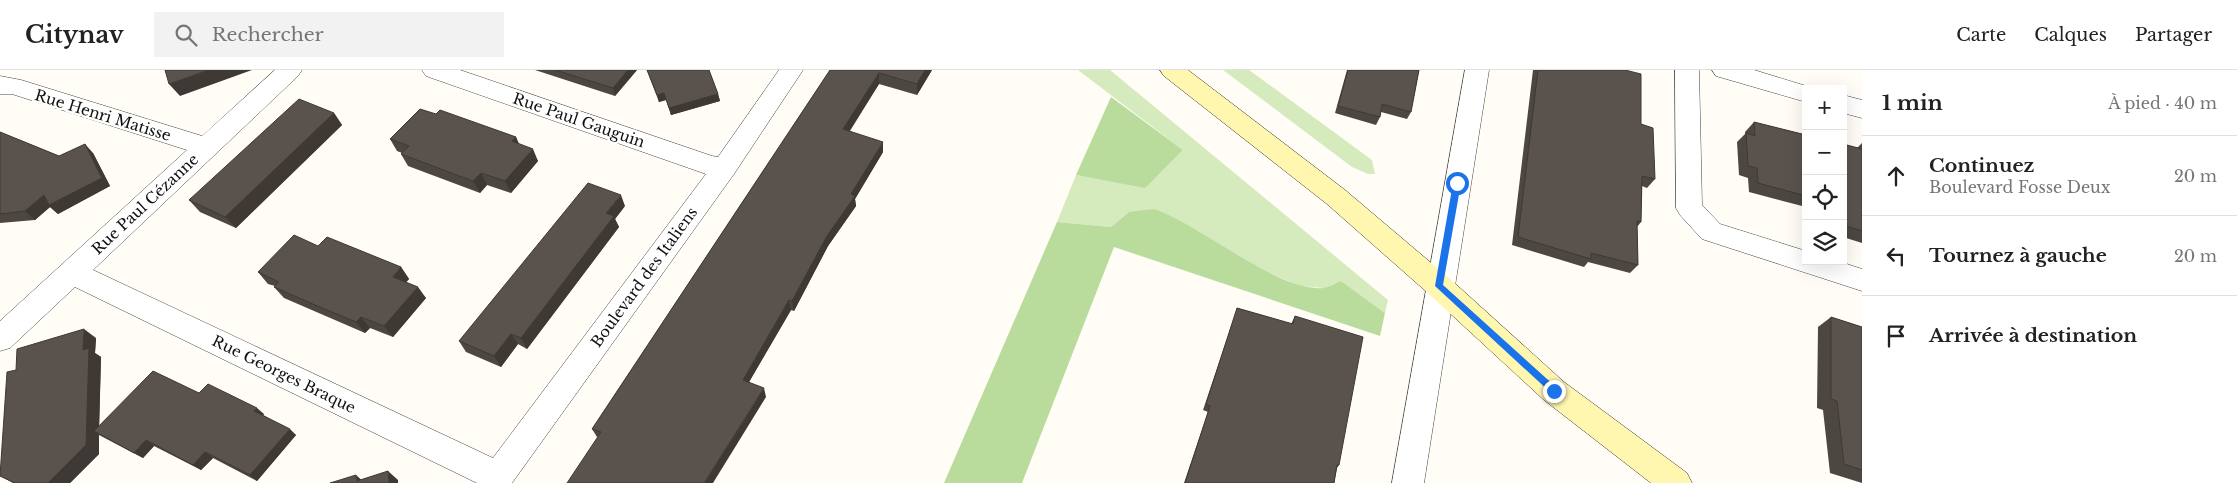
<!DOCTYPE html>
<html lang="fr">
<head>
<meta charset="utf-8">
<style>
  body { margin:0; font-family:"Libre Baskerville",serif; background:#f2f2f2; color:#222 }
  .controls { position:absolute; right:15px; top:15px; display:grid; overflow:hidden; border-radius:0px; box-shadow:0 5px 20px #0002 }
  .controls button { width:45px; height:45px; display:grid; place-items:center; padding:0; border:0; border-bottom:1px solid #e0e0e0; background:#fff; color:#222; font:25px sans-serif }
  .stop { position:absolute; width:15px; height:15px; margin:-11px; border:4px solid #1a73e8; border-radius:50%; background:#fff }
  .stop.end { background:#1a73e8; border-color:#fff; box-shadow:0 1px 5px #0008 }
  .list { margin:0; padding:0; list-style:none }
  h2 { display:flex; justify-content:space-between; align-items:center; height:65px; margin:0; padding:0 20px; font-size:21px }
  h2 small { font-size:16px; font-weight:400; color:#767676 }
  .list li { display:grid; grid-template-columns:32px 1fr auto; gap:15px; align-items:center; box-sizing:border-box; height:80px; padding:0 20px; border-top:1px solid #e0e0e0 }
  .list b { display:block; font-size:19px; white-space:nowrap }
  .list p { margin:0; font-size:16px; white-space:nowrap; color:#767676 }
  .list em { font-size:16px; font-style:normal; color:#767676 }
  .icon { flex:none; width:28px; height:28px; fill:none; stroke:currentColor; stroke-width:2; stroke-linecap:round; stroke-linejoin:round }
  .map { position:relative; flex:none; width:1862px; height:413px; overflow:hidden }
  header { display:flex; align-items:center; gap:30px; box-sizing:border-box; height:70px; padding:0 25px; background:#fff; border-bottom:1px solid #e0e0e0 }
  header strong { font-size:24px }
  nav { display:flex; gap:28px; margin-inline-start:auto; font-size:18px }
  .search { width:350px; height:45px; background:#f2f2f2; display:flex; align-items:center; gap:12px; box-sizing:border-box; padding:0 18px; border-radius:0px; color:#767676; font-size:19px }
  main { display:flex }
  aside { flex:1; background:#fff }
  .map>svg:first-child { display:block }
  .green { fill:#d5ebbd }
  .forest { fill:#b9dc9c }
  .lines { fill:none; stroke-linecap:round; stroke-linejoin:round }
  .street-casing { stroke:#444; stroke-width:1 }
  .secondary-casing { stroke:#333; stroke-width:1 }
  .street { fill:#fff; fill-rule:evenodd }
  .secondary { fill:#fff6b0; fill-rule:evenodd }
  .wall { fill:#4d4742 }
  .shaded-wall { fill:#3f3936 }
  .building { fill:#5a524d; stroke:#3f3936 }
  .route { fill:#1a73e8 }
  .labels { text-anchor:middle; dominant-baseline:central; stroke-width:5; stroke-linejoin:round; paint-order:stroke }
  .street-label { font-size:15px; fill:#111; stroke:#fff }
</style>
</head>
<body>
<header>
<strong>Citynav</strong>
<div class="search"><svg class="icon" aria-label="search" viewBox="0 0 24 24"><circle cx="10" cy="10" r="6"/><path d="M15 15l6 6"/></svg>Rechercher</div>
<nav><a>Carte</a><a>Calques</a><a>Partager</a></nav>
</header>
<main>
<div class="map">
<svg width="1862" height="413" viewBox="0 0 1862 413">
  <rect width="100%" height="100%" fill="#fffdf5"/>
  <g class="green">
    <path d="M1078 0H1110L1388 230 1385 243 1341 211 1324 218 1300 216 1129 142 1111 157 1057 152 1076 105 1145 117 1183 80Z"/>
    <path d="M1223 0H1249L1372 90 1375 104H1368L1352 97Z"/>
  </g>
  <g class="forest">
    <path d="M1111 27 1183 80 1145 118 1076 105Z"/>
    <path d="M1154 139C1201 155 1278 222 1323 218 1329 217 1336 213 1341 211L1385 243 1380 266 1114 177 1022 413H944L1057 152 1111 157 1129 142Z"/>
  </g>
  <g class="lines">
    <g class="street-casing">
      <g id="street">
        <path d="M275 0H302L298 6 93 200 493 388 706 104 426 6 422 0H460L712 86 718 87 779 0H803L734 104 512 413H477L75 217 10 278 0 281V251L187 80 12 24H0V6L21 10 202 66Z"/>
        <path d="M1465 0H1489L1424 413H1392Z"/>
        <path d="M1675 0H1699L1702 135 1720 154 1806 181V191H1838L1862 199V221L1702 169 1680 145 1676 138Z"/>
        <path d="M1712 0H1754L1816 19H1806V32L1716 6Z"/>
        <path d="M1843 25 1862 30V48L1843 43Z"/>
      </g>
    </g>
    <g class="secondary-casing">
      <path id="secondary" d="M1160 0H1188L1345 120 1449 208 1564 312 1687 403 1692 413H1651L1544 330 1429 224 1327 134 1164 6Z"/>
    </g>
    <use href="#street" class="street"/>
    <use href="#secondary" class="secondary"/>
  </g>
  <g class="wall">
    <path d="M535 0H637L615 26Z"/>
    <path d="M647 0H709L718 24 720 31 671 45 666 30 659 32Z"/>
    <path d="M830 0H932L917 25 879 14 850 61 883 82 855 129 856 136 828 176 794 241 791 240 749 312 766 327 597 367 592 359Z"/>
    <path d="M1347 0H1419L1411 42 1407 49 1381 42 1380 47 1376 55 1335 43Z"/>
    <path d="M1533 0H1625L1641 54 1655 109 1647 118 1642 116 1641 152 1637 157 1638 195 1630 203 1588 192 1584 197 1512 175Z"/>
    <path d="M334 43 342 55 236 158 200 142 189 130Z"/>
    <path d="M436 44 516 67 519 74 538 91 511 123 487 115 480 123 408 96 401 84 402 83 397 81 390 69Z"/>
    <path d="M1754 52 1806 65V137L1749 122 1748 108 1739 105 1737 72 1745 64V62Z"/>
    <path d="M0 62 59 86 93 83 110 116 58 144 50 137 35 150 0 153Z"/>
    <path d="M1862 73V173L1843 167V74L1857 78Z"/>
    <path d="M625 136 615 149 619 157 527 279 518 274 501 297 466 282 459 271Z"/>
    <path d="M318 176 401 197 409 209 406 212 426 228 393 267 370 258 365 263 284 228 274 217 275 216 268 214 258 202Z"/>
    <path d="M1237 238 1291 254 1295 246 1339 395 1337 398 1334 413H1184L1208 342 1203 340 1235 245Z"/>
    <path d="M1831 247 1862 257V413L1830 403 1823 340 1817 338 1818 257Z"/>
    <path d="M96 268 95 283 101 287 99 356 199 323 264 344 263 345 296 365 257 411 213 388 201 400 154 376 143 388 99 365V384L70 413H13L0 406 16 300Z"/>
  </g>
  <g class="shaded-wall">
    <path d="M208 0H252L180 26 169 14Z"/>
    <path d="M628 0H637L615 26 613 18Z"/>
    <path d="M925 0H932L917 25V14Z"/>
    <path d="M879 3V14L844 69 843 59Z"/>
    <path d="M664 23 666 30 659 32 657 25Z"/>
    <path d="M718 24 720 31 671 45 669 38Z"/>
    <path d="M334 43 342 55 236 158 225 147Z"/>
    <path d="M516 67 521 79 512 71Z"/>
    <path d="M883 72V82L855 129 856 136 828 176 794 241 792 231 827 166 851 124Z"/>
    <path d="M85 74 93 83 110 116 58 144 50 137 35 150 25 141Z"/>
    <path d="M533 79 538 91 511 123 505 111Z"/>
    <path d="M481 103 487 115 480 123 473 111Z"/>
    <path d="M621 125 625 136 615 149 619 157 527 279 521 268 606 143Z"/>
    <path d="M401 197 409 209 401 218 393 207Z"/>
    <path d="M418 217 426 228 393 267 384 256Z"/>
    <path d="M789 230 791 240 745 319 743 310Z"/>
    <path d="M361 247 370 258 365 263 356 252Z"/>
    <path d="M84 259 96 268 95 283 101 287 99 364 94 361 99 365V384L70 413H48L83 280Z"/>
    <path d="M511 264 518 274 501 297 494 286Z"/>
    <path d="M764 318 766 327 713 413H704Z"/>
    <path d="M257 338 264 344 261 347 254 341Z"/>
    <path d="M290 359 296 365 257 411 250 405Z"/>
    <path d="M146 370 154 376 143 388 134 383Z"/>
    <path d="M205 382 213 388 201 400 193 395Z"/>
    <path d="M388 401 398 410V413H389Z"/>
    <path d="M356 405 365 413 357 411Z"/>
  </g>
  <g class="building">
    <path d="M165 0H208L169 14Z"/>
    <path d="M555 0H628L613 18Z"/>
    <path d="M647 0H709L718 24 669 38 664 23 657 25Z"/>
    <path d="M830 0H925L917 14 879 3 843 59 883 72 851 124 855 126 827 166 792 231 789 230 743 310 764 318 704 413H567L601 362 592 359Z"/>
    <path d="M1348 0H1419L1411 42 1382 34 1380 47 1338 36Z"/>
    <path d="M1538 0H1625L1641 4V54L1653 58 1655 109 1642 106 1641 152 1637 151 1638 195 1591 183V189L1518 167Z"/>
    <path d="M299 29 334 43 225 147 189 130Z"/>
    <path d="M420 39 436 44 440 40 516 67 512 71 533 79 505 111 481 103 473 111 454 104 401 84 409 76 390 69Z"/>
    <path d="M1754 52 1806 65V126L1758 113 1757 98 1748 96 1746 63 1755 66Z"/>
    <path d="M0 62 59 86 85 74 102 108 49 135 44 125 25 141 0 144Z"/>
    <path d="M1843 74 1862 79V161L1843 155Z"/>
    <path d="M588 113 621 125 606 143 614 146 521 268 511 264 494 286 459 271Z"/>
    <path d="M294 165 318 176 327 167 401 197 393 207 418 217 384 256 361 247 356 252 315 235 274 217 279 212 258 202Z"/>
    <path d="M1237 238 1293 254 1295 246 1363 267 1339 395H1337L1334 413H1185L1210 336 1206 334Z"/>
    <path d="M1831 247 1862 257V400L1844 394 1837 331 1831 329Z"/>
    <path d="M84 259 83 280 89 278 86 375 48 413H15L0 406 7 302 16 300 17 279Z"/>
    <path d="M153 301 199 323 208 314 257 338 254 341 290 359 250 405 205 382 193 395 146 370 134 383 94 361Z"/>
    <path d="M388 401 389 413H330L356 405 357 411Z"/>
  </g>
  <path class="route" d="M1457 110 1461 113 1443 215 1557 318V323H1551L1435 216 1453 113Z"/>
  <g class="labels">
    <g class="street-label">
      <text transform="translate(103 45) rotate(17)">Rue Henri Matisse</text>
      <text transform="translate(579 50) rotate(19)">Rue Paul Gauguin</text>
      <text transform="translate(145 134) rotate(-43)">Rue Paul Cézanne</text>
      <text transform="translate(644 207) rotate(-54)">Boulevard des Italiens</text>
      <text transform="translate(284 304) rotate(26)">Rue Georges Braque</text>
    </g>
  </g>
</svg>
<div class="controls">
<button>+</button>
<button>−</button>
<button><svg class="icon" aria-label="locate" viewBox="0 0 24 24"><circle cx="12" cy="12" r="6"/><path d="M12 2v4M12 18v4M2 12h4M18 12h4"/></svg></button>
<button><svg class="icon" aria-label="layers" viewBox="0 0 24 24"><path d="M12 4l9 5-9 5-9-5zM3 14l9 5 9-5"/></svg></button>
</div>
<div class="stop" style="left:1457px;top:113px"></div>
<div class="stop end" style="left:1554px;top:321px"></div>
</div>
<aside>
<h2>1 min<small>À pied · 40 m</small></h2>
<ul class="list">
<li><svg class="icon" aria-label="ahead" viewBox="0 0 24 24"><path d="M12 20V5M6 11l6-6 6 6"/></svg><div><b>Continuez</b><p>Boulevard Fosse Deux</p></div><em>20 m</em></li>
<li><svg class="icon" aria-label="left" viewBox="0 0 24 24"><path d="M17 20v-9H6M10 6l-5 5 5 5"/></svg><div><b>Tournez à gauche</b></div><em>20 m</em></li>
<li><svg class="icon" aria-label="arrive" viewBox="0 0 24 24"><path d="M6 21V4h12l-3 4 3 4H6"/></svg><div><b>Arrivée à destination</b></div></li>
</ul>
</aside>
</main>
</body>
</html>
